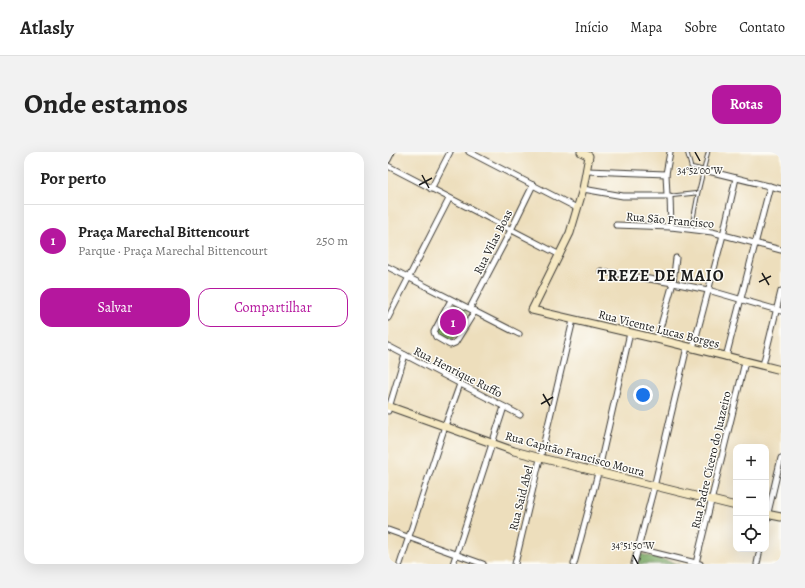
<!DOCTYPE html>
<html lang="pt">
<head>
<meta charset="utf-8">
<style>
  body { margin:0; font-family:Alegreya,serif; background:#f2f2f2; color:#222 }
  .controls { position:absolute; right:12px; bottom:12px; display:grid; overflow:hidden; border-radius:8px; box-shadow:0 4px 16px #0002 }
  .controls button { width:36px; height:36px; display:grid; place-items:center; padding:0; border:0; border-bottom:1px solid #e0e0e0; background:#fff; color:#222; font:20px sans-serif }
  .you { position:absolute; left:255px; top:243px; width:14px; height:14px; margin:-10px; border:3px solid #fff; border-radius:50%; background:#1a73e8; box-shadow:0 0 0 6px #1a73e833 }
  .badge { display:grid; place-items:center; width:26px; height:26px; border-radius:50%; background:#b5179e; color:#fff; font-size:13px; font-weight:700 }
  .pin { position:absolute; translate:-50% -50%; border:2px solid #fff; box-shadow:0 1px 4px #0006 }
  .list { margin:0; padding:0; list-style:none }
  h2 { display:flex; justify-content:space-between; align-items:center; height:52px; margin:0; padding:0 16px; font-size:17px }
  h2 small { font-size:13px; font-weight:400; color:#767676 }
  .list li { display:grid; grid-template-columns:26px 1fr auto; gap:12px; align-items:center; box-sizing:border-box; height:72px; padding:0 16px; border-top:1px solid #e0e0e0 }
  .list b { display:block; font-size:15px; white-space:nowrap }
  .list p { margin:0; font-size:13px; white-space:nowrap; color:#767676 }
  .list em { font-size:13px; font-style:normal; color:#767676 }
  .actions { display:flex; gap:8px; padding:12px 16px }
  .actions a { flex:1; padding:9px 0; border:1px solid #b5179e; border-radius:12px; text-align:center; font-size:14px; color:#b5179e }
  .actions .main { background:#b5179e; color:#fff }
  .icon { flex:none; width:22px; height:22px; fill:none; stroke:currentColor; stroke-width:2; stroke-linecap:round; stroke-linejoin:round }
  .map { position:relative; flex:none; width:393px; height:412px; overflow:hidden; border-radius:12px }
  header { display:flex; align-items:center; gap:24px; box-sizing:border-box; height:56px; padding:0 20px; background:#fff; border-bottom:1px solid #e0e0e0 }
  header strong { font-size:19px }
  nav { display:flex; gap:22px; margin-inline-start:auto; font-size:14px }
  .intro { display:flex; align-items:center; justify-content:space-between; box-sizing:border-box; height:96px; padding:0 24px }
  h1 { margin:0; font-size:28px }
  .button { padding:10px 18px; border-radius:12px; background:#b5179e; color:#fff; font-size:14px; font-weight:700 }
  main { display:flex; gap:24px; padding:0 24px }
  aside { flex:1; background:#fff; border-radius:12px; box-shadow:0 4px 16px #0002 }
  .map>svg:first-child { display:block }
  .green { fill:#94c170; stroke:#586e46 }
  .forest { fill:#77a762; stroke:#4a623f }
  .lines { fill:none; stroke-linecap:round; stroke-linejoin:round }
  .service-casing { stroke:#3b3934; stroke-width:4.5 }
  .minor-casing { stroke:#3b3934; stroke-width:7 }
  .secondary-casing { stroke:#3b3934; stroke-width:9 }
  .service { stroke:#fff; stroke-width:2.5 }
  .minor { stroke:#fff; stroke-width:5 }
  .secondary { stroke:#f6e9c3; stroke-width:7 }
  .ticks { fill:none; stroke:#1c1c1c; stroke-width:1.5 }
  .labels { text-anchor:middle; dominant-baseline:central; stroke-width:3; stroke-linejoin:round; paint-order:stroke }
  .street-label { font-size:12px; fill:#1c1c1c; stroke:#fdfcf7 }
  .district-label { font-size:16px; font-weight:bold; letter-spacing:1px; fill:#1c1c1c; stroke:#fdfcf7 }
  .ticks-label { font-size:10px; text-anchor:middle; fill:#1c1c1c; stroke:#fdfcf7; stroke-width:3; stroke-linejoin:round; paint-order:stroke }
</style>
</head>
<body>
<header>
<strong>Atlasly</strong>
<nav><a>Início</a><a>Mapa</a><a>Sobre</a><a>Contato</a></nav>
</header>
<div class="intro"><h1>Onde estamos</h1><a class="button">Rotas</a></div>
<main>
<aside>
<h2>Por perto<small></small></h2>
<ul class="list">
<li><span class="badge">1</span><div><b>Praça Marechal Bittencourt</b><p>Parque · Praça Marechal Bittencourt</p></div><em>250 m</em></li>
</ul>
<div class="actions"><a class="main">Salvar</a><a>Compartilhar</a></div>
</aside>
<div class="map">
<svg width="393" height="412" viewBox="0 0 393 412">
  <rect width="100%" height="100%" fill="#fdfcf7"/>
  <filter id="ink" filterUnits="userSpaceOnUse"><feTurbulence type="fractalNoise" baseFrequency=".025" numOctaves="2"/><feDisplacementMap in="SourceGraphic" scale="8" xChannelSelector="R" yChannelSelector="G"/><feConvolveMatrix kernelMatrix="1 2 1 2 8 2 1 2 1" color-interpolation-filters="sRGB"/></filter>
  <filter id="wash" filterUnits="userSpaceOnUse"><feTurbulence type="fractalNoise" baseFrequency=".012" numOctaves="4" result="noise"/><feDisplacementMap in="SourceGraphic" scale="16" xChannelSelector="R" yChannelSelector="G"/><feGaussianBlur stdDeviation="0.9" result="paint"/><feColorMatrix in="noise" values="0 0 0 0 0 0 0 0 0 0 0 0 0 0 0 0 0 1.4 0 .05"/><feComposite in="paint" operator="in"/></filter>
  <g filter="url(#wash)">
    <rect width="100%" height="100%" fill="#eddebc"/>
    <path class="green" d="M67 151 78 157 80 161 65 188 63 189 50 182V179L64 153Z"/>
    <path class="forest" d="M253 402 292 412H250Z"/>
  </g>
  <g filter="url(#ink)">
    <g class="lines">
      <g class="service-casing">
        <g id="service">
          <path d="M299 0 303 15 316 18"/>
          <path d="M282 44 310 41"/>
          <path d="M303 78 310 41 320 0"/>
        </g>
      </g>
      <g class="minor-casing">
        <g id="minor">
          <path d="M81 0 189 56"/>
          <path d="M0 8 4 0"/>
          <path d="M0 14 172 103"/>
          <path d="M316 18 393 37"/>
          <path d="M199 19 278 22"/>
          <path d="M43 37 62 0"/>
          <path d="M195 37 235 44H282L283 75"/>
          <path d="M279 43 278 22 282 0"/>
          <path d="M228 73 283 75 324 80 393 98"/>
          <path d="M0 115 131 182"/>
          <path d="M213 119 285 131 320 138 393 159"/>
          <path d="M63 148 46 180 48 185 62 193 67 191 69 188 87 159"/>
          <path d="M82 156 123 78 145 33"/>
          <path d="M0 166 61 47"/>
          <path d="M269 187 285 131 288 106"/>
          <path d="M0 194 132 263"/>
          <path d="M305 196 335 83 348 26"/>
          <path d="M338 205 382 34"/>
          <path d="M375 213 393 139"/>
          <path d="M0 259 17 203"/>
          <path d="M378 369 393 306"/>
          <path d="M0 378 95 412"/>
          <path d="M251 397 312 412"/>
          <path d="M308 411 357 210"/>
          <path d="M12 412 57 274 72 232"/>
          <path d="M65 412 116 255"/>
          <path d="M127 412 185 168"/>
          <path d="M186 412 210 321 242 181"/>
          <path d="M246 412 266 335 299 195"/>
          <path d="M369 412 372 397"/>
        </g>
      </g>
      <g class="secondary-casing">
        <g id="secondary">
          <path d="M193 0 201 4 195 37 182 81 144 158 269 187 393 218"/>
          <path d="M0 254 126 299 153 306 348 354"/>
          <path d="M378 362 393 365"/>
        </g>
      </g>
      <use href="#service" class="service"/>
      <use href="#minor" class="minor"/>
      <use href="#secondary" class="secondary"/>
    </g>
  </g>
  <path class="ticks" d="M307 0 312 9M34 23 41 36M31 33 44 26M374 121 381 133M371 130 383 124M155 242 162 254M153 252 165 245M245 403 250 412"/>
  <g class="labels">
    <g class="street-label">
      <text transform="translate(282 68) rotate(5)">Rua São Francisco</text>
      <text transform="translate(105 90) rotate(-63)">Rua Vilas Boas</text>
      <text transform="translate(271 177) rotate(14)">Rua Vicente Lucas Borges</text>
      <text transform="translate(70 220) rotate(27)">Rua Henrique Ruffo</text>
      <text transform="translate(187 302) rotate(15)">Rua Capitão Francisco Moura</text>
      <text transform="translate(323 308) rotate(-77)">Rua Padre Cícero do Juazeiro</text>
      <text transform="translate(133 346) rotate(-76)">Rua Said Abel</text>
    </g>
    <g class="district-label">
      <text x="273" y="124">TREZE DE MAIO</text>
    </g>
  </g>
  <g class="ticks-label">
    <text x="312" y="22">34°52'00"W</text>
    <text x="245" y="397">34°51'50"W</text>
  </g>
</svg>
<div class="controls">
<button>+</button>
<button>−</button>
<button><svg class="icon" aria-label="locate" viewBox="0 0 24 24"><circle cx="12" cy="12" r="6"/><path d="M12 2v4M12 18v4M2 12h4M18 12h4"/></svg></button>
</div>
<div class="you"></div>
<div class="pin badge" style="left:65px;top:170px">1</div>
</div>
</main>
</body>
</html>
